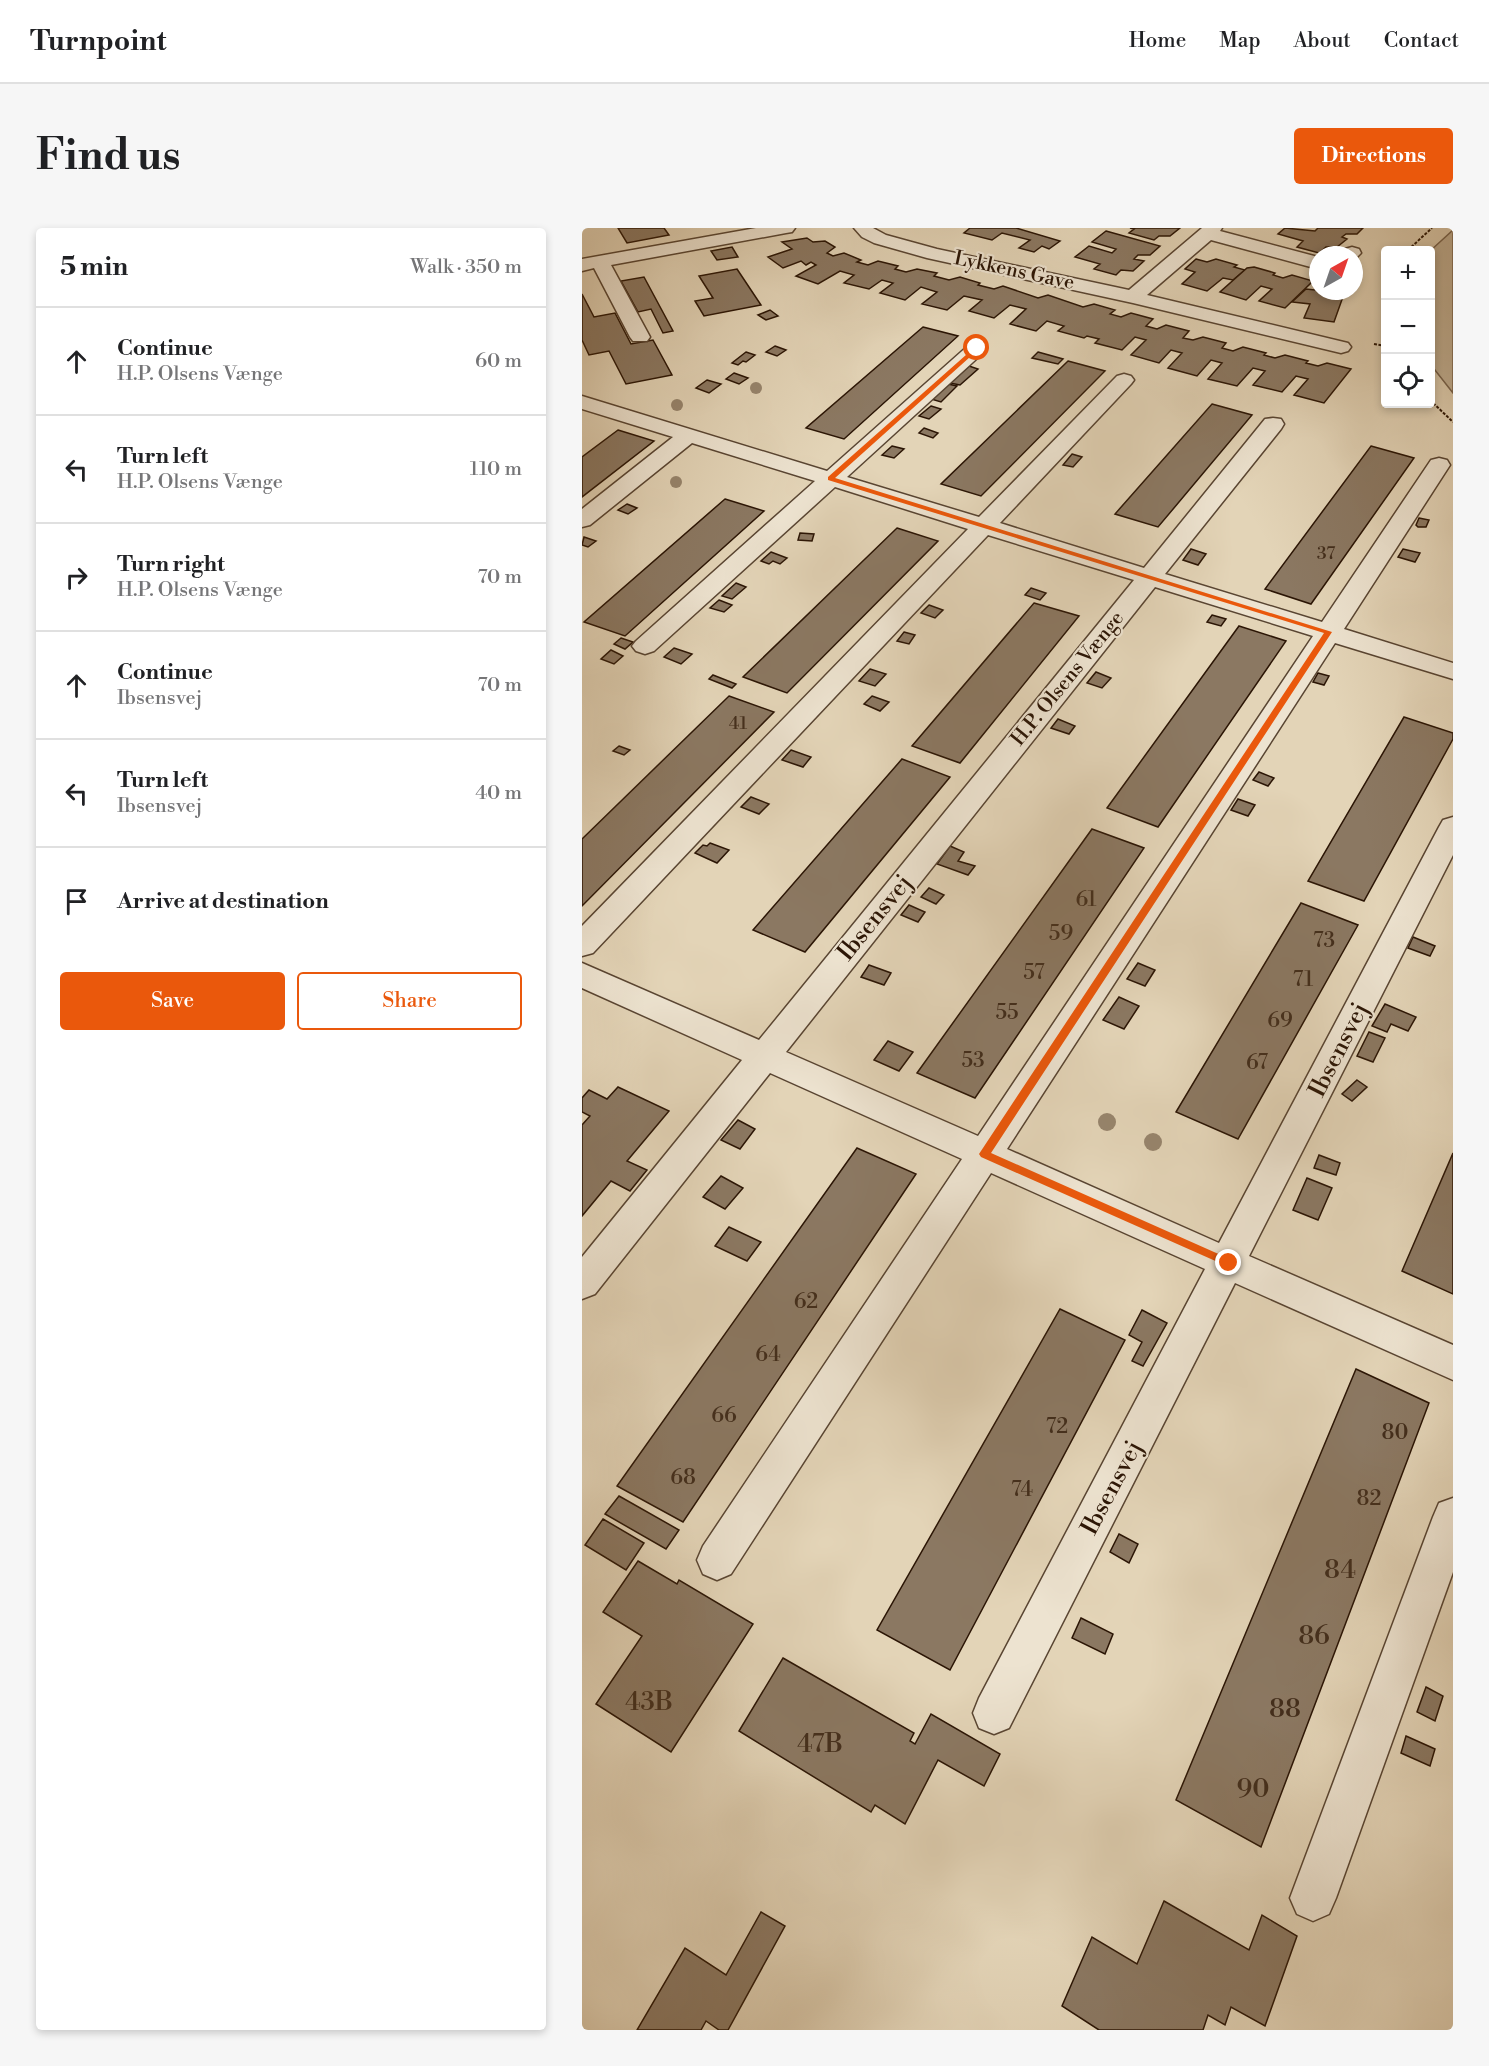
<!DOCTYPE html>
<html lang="en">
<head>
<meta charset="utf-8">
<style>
  body { margin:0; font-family:"Libre Bodoni",serif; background:#f6f6f6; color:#202124 }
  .controls { position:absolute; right:18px; top:18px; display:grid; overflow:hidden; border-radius:6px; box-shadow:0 3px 9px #0003 }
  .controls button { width:54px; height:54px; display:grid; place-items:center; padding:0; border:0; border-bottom:2px solid #e0e0e0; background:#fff; color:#202124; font:30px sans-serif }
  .compass { position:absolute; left:727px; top:18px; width:54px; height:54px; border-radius:50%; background:#fff; box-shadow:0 3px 9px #0003; rotate:40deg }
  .stop { position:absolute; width:18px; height:18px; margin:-14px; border:4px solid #ea580c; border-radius:50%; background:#fff }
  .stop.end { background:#ea580c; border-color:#fff; box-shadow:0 2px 6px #0008 }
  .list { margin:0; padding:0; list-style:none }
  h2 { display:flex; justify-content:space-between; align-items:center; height:78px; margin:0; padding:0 24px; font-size:26px }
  h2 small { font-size:20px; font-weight:400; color:#757577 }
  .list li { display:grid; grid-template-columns:39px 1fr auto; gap:18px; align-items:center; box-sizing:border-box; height:108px; padding:0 24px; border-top:2px solid #e0e0e0 }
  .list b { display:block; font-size:22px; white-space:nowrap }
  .list p { margin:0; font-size:20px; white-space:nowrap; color:#757577 }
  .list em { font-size:20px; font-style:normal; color:#757577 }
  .actions { display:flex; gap:12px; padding:18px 24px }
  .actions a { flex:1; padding:14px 0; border:2px solid #ea580c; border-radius:6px; text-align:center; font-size:21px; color:#ea580c }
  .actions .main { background:#ea580c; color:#fff }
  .icon { flex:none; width:33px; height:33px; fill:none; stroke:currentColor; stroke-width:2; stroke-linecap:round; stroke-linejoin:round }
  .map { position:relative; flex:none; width:871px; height:1802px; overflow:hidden; border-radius:6px }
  header { display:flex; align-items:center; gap:36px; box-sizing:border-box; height:84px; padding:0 30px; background:#fff; border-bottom:2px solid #e0e0e0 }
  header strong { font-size:28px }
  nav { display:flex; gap:33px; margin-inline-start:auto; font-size:21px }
  .intro { display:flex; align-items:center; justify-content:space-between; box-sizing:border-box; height:144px; padding:0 36px }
  h1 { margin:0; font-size:42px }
  .button { padding:15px 27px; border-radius:6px; background:#ea580c; color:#fff; font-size:21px; font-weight:700 }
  main { display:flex; gap:36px; padding:0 36px }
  aside { flex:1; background:#fff; border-radius:6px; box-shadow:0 3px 9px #0003 }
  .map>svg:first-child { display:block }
  .green { fill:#c4b499; stroke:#78644f; stroke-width:1.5 }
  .building { fill:#8b7862; stroke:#2b1505; stroke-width:1.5 }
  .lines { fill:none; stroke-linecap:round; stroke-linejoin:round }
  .minor-casing { stroke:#594532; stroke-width:3 }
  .path { stroke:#2b1505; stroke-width:2; stroke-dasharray:3 1.5; stroke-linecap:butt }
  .minor { fill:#ede3d0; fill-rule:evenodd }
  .tree { fill:#97856d }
  .route { fill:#ea580c }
  .labels { text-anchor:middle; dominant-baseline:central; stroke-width:4.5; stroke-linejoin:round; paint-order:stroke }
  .far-number-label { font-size:18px; fill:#432e1c }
  .far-street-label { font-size:20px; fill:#2b1505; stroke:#ede3d0 }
  .number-label { font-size:21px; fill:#432e1c }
  .street-label { font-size:24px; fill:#2b1505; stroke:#ede3d0 }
  .near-number-label { font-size:26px; fill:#432e1c }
</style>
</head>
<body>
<header>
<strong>Turnpoint</strong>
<nav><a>Home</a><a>Map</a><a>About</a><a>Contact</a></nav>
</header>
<div class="intro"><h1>Find us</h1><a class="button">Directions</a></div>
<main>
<aside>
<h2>5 min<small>Walk · 350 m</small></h2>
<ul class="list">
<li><svg class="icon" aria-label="ahead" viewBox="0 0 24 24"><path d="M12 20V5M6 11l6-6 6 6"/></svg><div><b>Continue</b><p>H.P. Olsens Vænge</p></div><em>60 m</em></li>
<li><svg class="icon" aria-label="left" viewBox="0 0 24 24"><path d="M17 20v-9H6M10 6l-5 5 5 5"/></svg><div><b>Turn left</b><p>H.P. Olsens Vænge</p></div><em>110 m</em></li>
<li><svg class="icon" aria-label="right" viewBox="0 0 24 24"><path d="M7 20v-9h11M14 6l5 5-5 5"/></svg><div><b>Turn right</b><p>H.P. Olsens Vænge</p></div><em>70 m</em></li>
<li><svg class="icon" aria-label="ahead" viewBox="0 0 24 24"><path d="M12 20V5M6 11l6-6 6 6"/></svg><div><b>Continue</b><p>Ibsensvej</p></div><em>70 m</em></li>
<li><svg class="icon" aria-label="left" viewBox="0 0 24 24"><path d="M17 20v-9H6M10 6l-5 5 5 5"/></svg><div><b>Turn left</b><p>Ibsensvej</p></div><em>40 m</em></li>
<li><svg class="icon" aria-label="arrive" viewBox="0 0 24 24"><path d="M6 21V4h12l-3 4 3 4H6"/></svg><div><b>Arrive at destination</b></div></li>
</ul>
<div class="actions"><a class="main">Save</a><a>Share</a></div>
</aside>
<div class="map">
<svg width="871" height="1802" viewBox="0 0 871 1802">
  <rect width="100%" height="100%" fill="#e3d4b7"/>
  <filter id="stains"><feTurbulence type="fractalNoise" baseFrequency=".00333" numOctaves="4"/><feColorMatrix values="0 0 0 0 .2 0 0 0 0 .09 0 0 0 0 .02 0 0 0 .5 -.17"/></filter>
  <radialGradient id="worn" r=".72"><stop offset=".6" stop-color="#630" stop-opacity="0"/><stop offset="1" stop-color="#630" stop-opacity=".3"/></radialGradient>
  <path class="green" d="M871 2V165L849 137 848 23Z"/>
  <g class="building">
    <path d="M36 0H82L87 7 45 15Z"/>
    <path d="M388 0H434L478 13 467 21 460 18 452 24 437 20 448 12 420 5 410 12 382 5Z"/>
    <path d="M548 0H598L588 8H577L572 12 547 5 552 1Z"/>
    <path d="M703 0 733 3 736 0H781L775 6H764L760 9 765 11 755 19H744L737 25 715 19 721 13 696 6Z"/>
    <path d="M524 3 578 18 568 27H556L552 31 562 33 551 43 539 42 534 47 512 41 518 36 493 29 507 18 530 25 534 21 510 14Z"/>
    <path d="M225 10 231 14 243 13 253 19 245 25 251 28 262 25 279 32 275 34 286 37 296 33 316 38 313 41 324 44 335 41 355 45 352 48 367 52 378 49 398 55 396 57 412 61 421 58 456 70 466 67 501 79 512 76 533 82 528 86 539 89 549 85 571 91 564 98 575 101 584 97 607 103 601 110 611 112 621 109 644 115 640 120 651 123 661 119 684 125 682 127 693 130 703 127 726 133 724 135 736 138 745 135 769 141 742 175 712 167 726 151 714 148 700 164 671 157 683 143 671 140 655 158 626 151 640 135 629 132 615 148 586 140 600 125 589 122 577 135 549 127 564 112 553 109 540 122 513 115 517 111 505 108 502 110 476 103 482 98 465 93 454 103 428 96 444 81 428 77 412 90 387 83 400 72 382 68 365 82 340 76 355 64 339 59 323 72 298 65 311 55 300 52 287 61 262 55 272 47 258 43 236 56 214 48 234 37 229 34 224 37 219 33 201 40 186 29 210 21 200 14Z"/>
    <path d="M150 19 156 29 135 32 129 23Z"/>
    <path d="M614 31 625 34 634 31 655 37 652 39 663 42 651 52 641 50 625 63 600 56 613 44 603 41Z"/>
    <path d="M672 39 693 45 691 47 701 50 710 47 731 53 703 80 677 73 690 61 679 58 664 72 638 64 665 40Z"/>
    <path d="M155 41 179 77 122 88 113 73 131 70 117 48Z"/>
    <path d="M62 49 91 103 81 105 69 81 56 84 39 53Z"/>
    <path d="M734 60 736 63H763L752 94 722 90 728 76 710 74 724 61 733 62Z"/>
    <path d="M0 66 12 89 33 85 49 116 71 112 90 147 44 156 27 123 7 127 0 112Z"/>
    <path d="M188 82 196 88 184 92 176 87Z"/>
    <path d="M341 99 376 108 262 211 224 200Z"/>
    <path d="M193 118 204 122 195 128 184 124Z"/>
    <path d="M164 124 173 127 164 134 161 133 156 137 150 135Z"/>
    <path d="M456 124 481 131 476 136 450 130Z"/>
    <path d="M486 133 523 143 399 268 359 256Z"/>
    <path d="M387 138 396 141 378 157 368 155Z"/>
    <path d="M152 145 166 150 157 156 144 151Z"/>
    <path d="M125 152 139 156 127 165 114 160Z"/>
    <path d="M366 156 375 158 359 174 349 171Z"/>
    <path d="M630 176 670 187 576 299 533 286Z"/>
    <path d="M349 178 359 181 347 191 337 188Z"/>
    <path d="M342 200 356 205 351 210 337 205Z"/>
    <path d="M36 202 72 213 0 269V229Z"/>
    <path d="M310 218 322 221 312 230 300 227Z"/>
    <path d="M789 218 832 230 729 376 683 361Z"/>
    <path d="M490 226 500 229 491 239 481 237Z"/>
    <path d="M143 271 182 283 43 408 2 394Z"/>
    <path d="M45 276 55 280 46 286 36 282Z"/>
    <path d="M837 290 847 292 844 299H836L834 297Z"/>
    <path d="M315 300 356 313 205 465 161 449Z"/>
    <path d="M218 305 232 306 230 313 216 312Z"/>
    <path d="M2 309 14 313 6 319 0 317Z"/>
    <path d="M609 321 624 326 616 337 601 332Z"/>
    <path d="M821 321 838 325 833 334 816 329Z"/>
    <path d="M189 324 205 330 198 336 191 333 187 336 179 333Z"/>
    <path d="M154 355 164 359 150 371 140 368Z"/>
    <path d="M449 360 464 365 458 372 443 367Z"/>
    <path d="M137 372 150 377 142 384 128 380Z"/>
    <path d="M452 375 497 388 378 535 330 518Z"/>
    <path d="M347 377 361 382 353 390 339 385Z"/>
    <path d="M630 387 644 391 639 398 625 394Z"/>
    <path d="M657 398 704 413 576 599 525 580Z"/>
    <path d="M322 404 333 407 327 416 315 413Z"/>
    <path d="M39 410 51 414 43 421 32 416Z"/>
    <path d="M92 420 110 426 99 436 82 429Z"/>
    <path d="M29 422 41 428 32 436 19 431Z"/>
    <path d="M288 441 304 446 293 458 277 453Z"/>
    <path d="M514 444 529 450 520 460 505 455Z"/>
    <path d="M736 445 747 448 742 457 731 454Z"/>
    <path d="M131 447 154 456 150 460 127 451Z"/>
    <path d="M147 468 192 484 0 678V611Z"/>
    <path d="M290 468 307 474 298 483 282 476Z"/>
    <path d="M822 489 871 505V511L782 673 726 653Z"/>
    <path d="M476 491 493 498 487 506 469 500Z"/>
    <path d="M37 518 48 522 42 527 31 523Z"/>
    <path d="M209 522 229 529 221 539 200 532Z"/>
    <path d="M320 531 368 549 223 724 171 702Z"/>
    <path d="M677 544 692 550 686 558 671 552Z"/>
    <path d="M169 569 187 576 177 586 159 579Z"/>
    <path d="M656 571 673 577 666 588 649 582Z"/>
    <path d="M510 601 562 620 393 870 335 845Z"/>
    <path d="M128 615 147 622 135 635 113 625 121 617 125 618Z"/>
    <path d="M368 618 382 624 376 633 393 638 386 647 355 636Z"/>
    <path d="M347 660 362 667 354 676 339 669Z"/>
    <path d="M719 675 776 697 656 911 594 884Z"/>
    <path d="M327 677 343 684 336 694 319 687Z"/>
    <path d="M831 709 853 718 848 728 826 720Z"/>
    <path d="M556 735 573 742 563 758 545 751Z"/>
    <path d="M287 737 309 745 302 757 279 749Z"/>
    <path d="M537 769 557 778 542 801 521 792Z"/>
    <path d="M803 776 834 789 826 803 809 796 805 804 790 798Z"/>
    <path d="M787 804 803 810 791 834 775 828Z"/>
    <path d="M306 813 331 824 317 843 292 832Z"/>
    <path d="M775 852 785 859 770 873 760 866Z"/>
    <path d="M36 859 87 883 45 933 65 942 48 963 29 953 0 988V897L8 888 0 884V870L7 862 25 871Z"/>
    <path d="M156 892 173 901 158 921 139 912Z"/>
    <path d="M275 920 334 946 101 1294 35 1258Z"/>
    <path d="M871 925V1066L820 1043Z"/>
    <path d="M737 927 758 935 754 947 732 940Z"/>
    <path d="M139 948 161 960 143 981 121 969Z"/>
    <path d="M725 950 750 960 736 992 711 982Z"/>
    <path d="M147 999 179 1014 165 1033 133 1018Z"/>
    <path d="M478 1081 543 1112 368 1442 295 1402Z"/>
    <path d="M560 1082 585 1095 561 1138 550 1133 560 1114 547 1107Z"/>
    <path d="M774 1141 847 1175 679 1619 594 1572Z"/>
    <path d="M37 1268 97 1302 84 1321 23 1286Z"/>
    <path d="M21 1291 62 1315 44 1342 3 1317Z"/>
    <path d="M537 1306 556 1316 547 1335 528 1324Z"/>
    <path d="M56 1333 95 1356 97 1352 171 1396 89 1524 14 1476 60 1408 21 1384Z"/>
    <path d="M499 1390 531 1406 523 1426 490 1410Z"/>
    <path d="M201 1430 332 1505 328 1513 333 1516 349 1486 418 1526 402 1558 356 1532 323 1596 293 1577 289 1584 157 1503Z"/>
    <path d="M844 1459 861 1468 853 1493 835 1484Z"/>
    <path d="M824 1508 853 1521 848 1538 819 1525Z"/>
    <path d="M582 1673 667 1722 680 1687 715 1708 683 1798 649 1779 643 1797 626 1787 621 1802H517L480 1778 510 1709 555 1736Z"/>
    <path d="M179 1684 203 1698 146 1802H137L124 1793 119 1802H55L103 1720 144 1747Z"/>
  </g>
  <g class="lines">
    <g class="minor-casing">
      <g id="minor">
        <path d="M174 0H213L210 4 204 5 29 37 68 109 65 113H51L48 109 12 40 0 43V31Z"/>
        <path d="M272 0H291L304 7 355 21 547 62 620 0H640L638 3 736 29V41L629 12 565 67 766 115 769 119 766 123 759 125 551 75 345 30 292 15 280 9Z"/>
        <path d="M770 19 777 21 779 25 772 32V27H759L763 21Z"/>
        <path d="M395 114 402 116 405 120 402 124 265 249 397 289 535 148 542 146 549 148 552 152 549 156 418 295 562 340 683 191 691 190 699 191 702 196 699 201 583 346 740 394 849 232 857 230 865 232 868 237 762 401 871 435V451L753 415 425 921 637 1015 857 599 861 592 871 589V627L667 1028 871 1117V1152L653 1055 427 1500 412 1506 397 1500 391 1485 397 1470 623 1041 409 945 149 1346 135 1352 121 1346 115 1332 121 1318 380 931 188 845 13 1066 0 1071V1029L160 832 0 760V735L177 812 552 352 406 307 11 725 0 728V698L386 301 253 259 72 423 63 426 54 423 50 418 54 413 233 253 110 215 8 297 0 299V281L91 209 0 181V168L245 243 388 116ZM573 359 731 408 396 908 204 824Z"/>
        <path d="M871 1270V1344L754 1670 747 1686 731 1693 715 1686 708 1670 851 1289 857 1275Z"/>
      </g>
    </g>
    <g class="path">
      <path d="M826 22 850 0"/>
      <path d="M804 67V81"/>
      <path d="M792 116 804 118"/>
      <path d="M848 172 871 194"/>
    </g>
    <use href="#minor" class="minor"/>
  </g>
  <g class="tree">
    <circle cx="174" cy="160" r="6"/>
    <circle cx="95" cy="177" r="6"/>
    <circle cx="94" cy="254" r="6"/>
    <circle cx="525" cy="894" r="9"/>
    <circle cx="571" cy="914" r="9"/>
  </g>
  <path class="route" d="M393 119 398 120 253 250 750 404 409 925 650 1032V1038L647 1039 399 929 397 926 742 405 246 252V249Z"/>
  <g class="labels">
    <g class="far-number-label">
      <text x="744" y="325">37</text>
      <text x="156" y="495">41</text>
    </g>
    <g class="far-street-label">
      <text transform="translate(432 43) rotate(12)">Lykkens Gave</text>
      <text transform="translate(486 451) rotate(-51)">H.P. Olsens Vænge</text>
    </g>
    <g class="number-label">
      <text x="504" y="672">61</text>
      <text x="479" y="706">59</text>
      <text x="742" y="713">73</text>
      <text x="452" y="745">57</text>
      <text x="721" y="752">71</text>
      <text x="425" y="785">55</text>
      <text x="698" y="793">69</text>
      <text x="391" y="833">53</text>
      <text x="675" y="835">67</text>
      <text x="224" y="1074">62</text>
      <text x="186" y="1127">64</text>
      <text x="142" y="1188">66</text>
      <text x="475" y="1199">72</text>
      <text x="813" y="1205">80</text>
      <text x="101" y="1250">68</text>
      <text x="440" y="1262">74</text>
      <text x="787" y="1271">82</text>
    </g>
    <g class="street-label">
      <text transform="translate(293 690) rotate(-51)">Ibsensvej</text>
      <text transform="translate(757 822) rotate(-63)">Ibsensvej</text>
      <text transform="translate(530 1260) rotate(-62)">Ibsensvej</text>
    </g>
    <g class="near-number-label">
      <text x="758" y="1342">84</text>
      <text x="732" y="1408">86</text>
      <text x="67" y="1474">43B</text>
      <text x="703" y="1481">88</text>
      <text x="238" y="1516">47B</text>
      <text x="671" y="1561">90</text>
    </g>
  </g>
  <rect width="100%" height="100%" filter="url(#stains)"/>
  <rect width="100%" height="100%" fill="url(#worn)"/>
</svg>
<div class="controls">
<button>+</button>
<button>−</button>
<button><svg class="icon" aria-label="locate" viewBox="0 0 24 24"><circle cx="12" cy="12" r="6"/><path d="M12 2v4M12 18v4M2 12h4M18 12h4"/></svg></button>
</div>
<svg class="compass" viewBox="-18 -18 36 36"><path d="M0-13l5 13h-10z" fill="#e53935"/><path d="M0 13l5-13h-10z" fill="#757577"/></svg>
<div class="stop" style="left:395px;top:120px"></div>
<div class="stop end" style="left:647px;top:1035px"></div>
</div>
</main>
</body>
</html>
